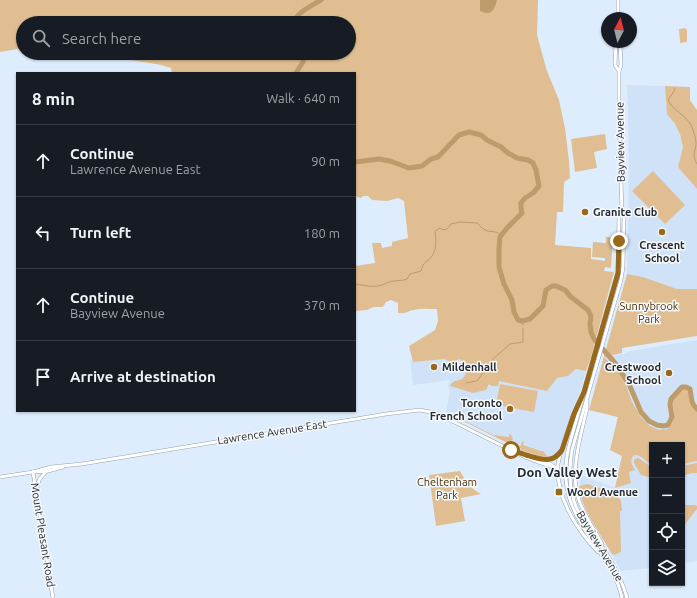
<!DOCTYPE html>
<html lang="en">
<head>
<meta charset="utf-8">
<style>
  body { margin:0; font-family:Ubuntu,sans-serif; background:#242831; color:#f1f3f6 }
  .controls { position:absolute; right:12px; bottom:12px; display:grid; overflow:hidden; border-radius:0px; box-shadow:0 1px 3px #0004 }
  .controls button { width:36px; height:36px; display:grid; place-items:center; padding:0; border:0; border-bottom:1px solid #363941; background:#171b24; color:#f1f3f6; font:20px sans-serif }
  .compass { position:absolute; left:601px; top:12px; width:36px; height:36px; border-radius:50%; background:#171b24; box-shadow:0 1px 3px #0004; rotate:7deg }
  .stop { position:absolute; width:12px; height:12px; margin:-9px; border:3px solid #99691b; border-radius:50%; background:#fff }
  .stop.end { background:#99691b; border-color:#fff; box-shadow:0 1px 4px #0008 }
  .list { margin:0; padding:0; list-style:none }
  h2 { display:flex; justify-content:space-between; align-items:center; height:52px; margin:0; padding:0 16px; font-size:17px }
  h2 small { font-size:13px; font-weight:400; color:#9ea1a6 }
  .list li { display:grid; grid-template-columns:26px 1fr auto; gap:12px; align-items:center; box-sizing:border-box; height:72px; padding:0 16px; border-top:1px solid #363941 }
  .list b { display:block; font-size:15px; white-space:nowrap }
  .list p { margin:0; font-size:13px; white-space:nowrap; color:#9ea1a6 }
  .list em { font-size:13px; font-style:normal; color:#9ea1a6 }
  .icon { flex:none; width:22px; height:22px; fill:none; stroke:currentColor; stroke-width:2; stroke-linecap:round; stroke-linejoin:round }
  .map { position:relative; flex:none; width:697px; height:598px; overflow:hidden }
  .search { position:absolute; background:#171b24; box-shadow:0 1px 3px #0004; left:16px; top:16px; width:340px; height:44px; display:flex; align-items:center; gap:10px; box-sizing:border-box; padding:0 14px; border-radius:22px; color:#9ea1a6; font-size:15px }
  .panel { position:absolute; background:#171b24; box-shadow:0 1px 3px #0004; left:16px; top:72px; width:340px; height:340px; border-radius:0px }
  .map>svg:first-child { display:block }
  .built { fill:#cfe2f8 }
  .green { fill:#e0be92 }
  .water { fill:#be9b6a }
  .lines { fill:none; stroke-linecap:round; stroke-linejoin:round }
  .stream { stroke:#be9b6a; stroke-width:1 }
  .river { stroke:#be9b6a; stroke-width:5 }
  .secondary-casing { stroke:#94a1b0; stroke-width:4 }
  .secondary { stroke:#fff; stroke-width:3 }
  .secondary-bridge-casing { stroke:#94a1b0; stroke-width:4; stroke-linecap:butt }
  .secondary-bridge { stroke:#fff; stroke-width:3 }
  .route { stroke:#99691b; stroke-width:5 }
  .poi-dot { fill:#99691b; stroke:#f6f9fc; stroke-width:1.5 }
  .labels { text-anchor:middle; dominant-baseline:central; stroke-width:3; stroke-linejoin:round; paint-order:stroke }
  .street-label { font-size:11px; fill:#272c32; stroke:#f6f9fc }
  .poi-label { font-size:11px; font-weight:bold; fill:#272c32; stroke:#f6f9fc; text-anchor:start }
  .park-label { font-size:11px; fill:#4b3209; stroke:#f6f9fc }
  .quarter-label { font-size:13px; font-weight:bold; fill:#202b37; stroke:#f6f9fc }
</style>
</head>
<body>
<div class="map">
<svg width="697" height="598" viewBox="0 0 697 598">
  <rect width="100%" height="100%" fill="#deedfd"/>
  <g class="built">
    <path d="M627 85 665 86 667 114 675 124 680 134 683 147 678 167 697 189V289H677L643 277 627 274 629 170Z"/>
    <path d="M697 340V561L682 563V445H652V568L621 571 588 512 581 492 579 474 615 488 622 456 610 450 618 417 589 410 604 357 624 354 630 351Z"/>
    <path d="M410 359 413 360V362L445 359 452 362 460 359 467 367 557 378 568 376 576 369 586 371 577 401 574 406 561 446 557 453 554 455 545 458 524 451 446 412 450 391 448 386 450 380 413 385Z"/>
  </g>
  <g class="green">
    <path d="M0 0H538L537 35 547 71 559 100 565 128 569 161 570 178 564 182 563 212H557L555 245 591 248V259L605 261V258L592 257 593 242 606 243V237H613L611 268 605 267 604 271 614 272 591 357 586 371 576 369 568 376 557 378 547 391 499 381 498 386H492L489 384 486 390 473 393 450 386C454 378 460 382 464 377 466 375 466 370 467 367L460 359 452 362V363L445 359 413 362 409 346 435 330 438 321 437 309C429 309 421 308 414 310 406 311 407 314 398 313V303L391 300 386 302 383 307H373L367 310 355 311V266L375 263 372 243H381L382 248 392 246V242L408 238 404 201 398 198 387 201 372 200 368 196H363L361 198 355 196V73H172L171 68 161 65 125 59 108 53H349V23H23V48L0 52Z"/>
    <path d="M685 28 687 30V42L680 43 679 29Z"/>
    <path d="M665 86 690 87V100L697 110V189L678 167 683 147 680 134 675 124 667 114Z"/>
    <path d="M605 134 607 149 594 152 597 168 575 172 571 139Z"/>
    <path d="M653 171 685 205 665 224 632 191Z"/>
    <path d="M627 274 643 277 677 289H697V336L622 348V353L604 357 617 370 626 385 632 402 640 416 650 426 659 430 668 429C672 424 675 418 674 411 674 408 672 405 672 402 672 398 681 391 684 388L689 390C691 401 687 402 697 411V461L682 464V445H652V465C646 462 641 454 634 455 629 460 632 465 635 470L629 472 631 483 615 488 622 456 610 450 618 417 589 410Z"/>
    <path d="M500 384 538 391 534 412 496 405Z"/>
    <path d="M461 419 493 435 509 437V434L511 435 513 438 511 444 501 440 461 420Z"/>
    <path d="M524 441 523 445 541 451H543L548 457H542L521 450 520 447 522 442Z"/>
    <path d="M637 458C642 459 647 465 652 467V478L641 475 634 463V460Z"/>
    <path d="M697 463V473H692L682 476V466Z"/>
    <path d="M460 471C466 482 470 488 481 494L461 498 465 521 436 526 429 475Z"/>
    <path d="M588 484 613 493 615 497 619 498 621 501 622 511H620L621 552 614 555 612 554C601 535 580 507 579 486Z"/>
    <path d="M682 505H695L697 506V509L682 528Z"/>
  </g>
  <path class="water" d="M480 0H497C494 11 491 16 480 11Z"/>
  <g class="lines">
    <g class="stream">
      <path d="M675 88C674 93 671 95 668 100 673 111 686 115 691 125 693 129 696 139 696 143 696 152 691 155 697 164"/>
      <path d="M355 284C363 285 374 288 382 285 386 284 389 281 394 281 399 280 403 281 407 279L410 274 421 271C423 261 427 263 432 256 437 249 436 239 435 231L440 228 444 230 447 229 451 224 460 222 477 223 482 228 487 231 496 232 502 235"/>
      <path d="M522 321 523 325"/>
      <path d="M466 383 477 381 493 359 501 352 510 344 523 342V328"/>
    </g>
    <g class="river">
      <path d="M294 23C295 13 313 5 321 0"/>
      <path d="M296 73 303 62 304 53"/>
      <path d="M355 162 379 159 390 161 409 168 422 166 431 159 438 157 459 135 469 132 481 135 487 140 501 147 508 153 517 158 528 160 533 163 536 170 539 186 533 193 525 198 521 203V208L522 213 507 228 500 237 499 248V267L504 284 512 300 514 312 518 320 522 321 530 319 543 306 546 290 552 286H556L565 290 571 297 588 310 591 316 590 324 591 332 594 339 615 363 629 384 641 412 649 421 657 425 663 426 668 425 672 417 670 404 671 399 682 387H686L690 389C692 398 690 402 697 409"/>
    </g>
    <g class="secondary-casing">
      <g id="secondary">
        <path d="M618 0V18"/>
        <path d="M616 42 615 65 619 71"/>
        <path d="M620 42 621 65 619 71V111L622 214 624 216 623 267 621 280 572 450C569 467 569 484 574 501 581 522 597 538 608 556 616 569 623 583 627 598"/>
        <path d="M622 214 619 216 618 273 569 446C558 491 575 516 599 551 610 567 618 579 622 598"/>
        <path d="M587 400V408C581 435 569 473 579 500 584 515 594 529 602 544"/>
        <path d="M579 402C572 415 568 429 564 443 562 450 559 457 558 464 555 496 577 530 598 552"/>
        <path d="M522 454 538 459 552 465"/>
        <path d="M543 460 554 458 561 451"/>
        <path d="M33 472 51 467 82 464 386 414 420 410 436 413 525 457 544 464 555 467"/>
        <path d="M33 472 53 598"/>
        <path d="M0 477 33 472 48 471 63 467"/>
        <path d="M37 488C38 479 41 477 47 471"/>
      </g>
    </g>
    <use href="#secondary" class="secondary"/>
    <g class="secondary-bridge-casing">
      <path id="secondary-bridge" d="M562 470 572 474"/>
    </g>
    <use href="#secondary-bridge" class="secondary-bridge"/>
  </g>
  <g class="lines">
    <path class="route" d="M511 450C516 452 521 453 526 455 540 459 552 465 562 450L574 414 584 392 618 273 619 241"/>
  </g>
  <g class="poi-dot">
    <circle cx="585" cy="212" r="4"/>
    <circle cx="662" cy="232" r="4"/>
    <circle cx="434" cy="367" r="4"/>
    <circle cx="669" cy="373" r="4"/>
    <circle cx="510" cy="409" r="4"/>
    <rect x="555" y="488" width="8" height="8" rx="2"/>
  </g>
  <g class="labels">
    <g class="street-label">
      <text transform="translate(620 142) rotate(-91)">Bayview Avenue</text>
      <text transform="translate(272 432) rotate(-9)">Lawrence Avenue East</text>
      <text transform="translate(43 535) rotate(81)">Mount Pleasant Road</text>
      <text transform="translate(600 546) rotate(59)">Bayview Avenue</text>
    </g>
    <g class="poi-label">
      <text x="593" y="212">Granite Club</text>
      <text x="662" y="245" text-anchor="middle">Crescent<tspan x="662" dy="13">School</tspan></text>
      <text x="442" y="367">Mildenhall</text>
      <text x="661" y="367" text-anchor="end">Crestwood<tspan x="661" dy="13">School</tspan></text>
      <text x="502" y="403" text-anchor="end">Toronto<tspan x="502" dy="13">French School</tspan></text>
      <text x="567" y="492">Wood Avenue</text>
    </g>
    <g class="park-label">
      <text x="649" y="306">Sunnybrook<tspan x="649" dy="13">Park</tspan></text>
      <text x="447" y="482">Cheltenham<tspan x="447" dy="13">Park</tspan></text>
    </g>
    <g class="quarter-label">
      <text x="567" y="472">Don Valley West</text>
    </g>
  </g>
</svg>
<div class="controls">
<button>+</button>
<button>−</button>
<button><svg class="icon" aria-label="locate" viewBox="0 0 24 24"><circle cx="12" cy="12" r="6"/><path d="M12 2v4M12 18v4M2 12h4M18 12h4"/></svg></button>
<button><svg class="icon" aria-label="layers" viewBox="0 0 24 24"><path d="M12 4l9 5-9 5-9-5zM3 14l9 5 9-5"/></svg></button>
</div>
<svg class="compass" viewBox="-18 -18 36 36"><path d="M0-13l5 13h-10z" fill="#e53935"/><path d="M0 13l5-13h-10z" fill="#9ea1a6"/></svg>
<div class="stop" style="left:511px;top:450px"></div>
<div class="stop end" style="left:619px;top:241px"></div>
<div class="search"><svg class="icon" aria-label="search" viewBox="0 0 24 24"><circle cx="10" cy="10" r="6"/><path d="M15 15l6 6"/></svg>Search here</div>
<section class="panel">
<h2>8 min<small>Walk · 640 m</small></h2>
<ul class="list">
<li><svg class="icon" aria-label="ahead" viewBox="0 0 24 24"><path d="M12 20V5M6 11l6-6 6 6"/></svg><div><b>Continue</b><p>Lawrence Avenue East</p></div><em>90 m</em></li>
<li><svg class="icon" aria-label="left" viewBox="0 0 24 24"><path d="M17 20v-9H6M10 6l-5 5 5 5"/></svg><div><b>Turn left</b></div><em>180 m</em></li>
<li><svg class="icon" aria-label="ahead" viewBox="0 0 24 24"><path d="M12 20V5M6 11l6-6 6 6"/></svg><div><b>Continue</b><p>Bayview Avenue</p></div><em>370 m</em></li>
<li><svg class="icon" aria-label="arrive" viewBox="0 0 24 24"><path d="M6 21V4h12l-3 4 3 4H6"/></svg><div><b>Arrive at destination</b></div></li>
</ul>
</section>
</div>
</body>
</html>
